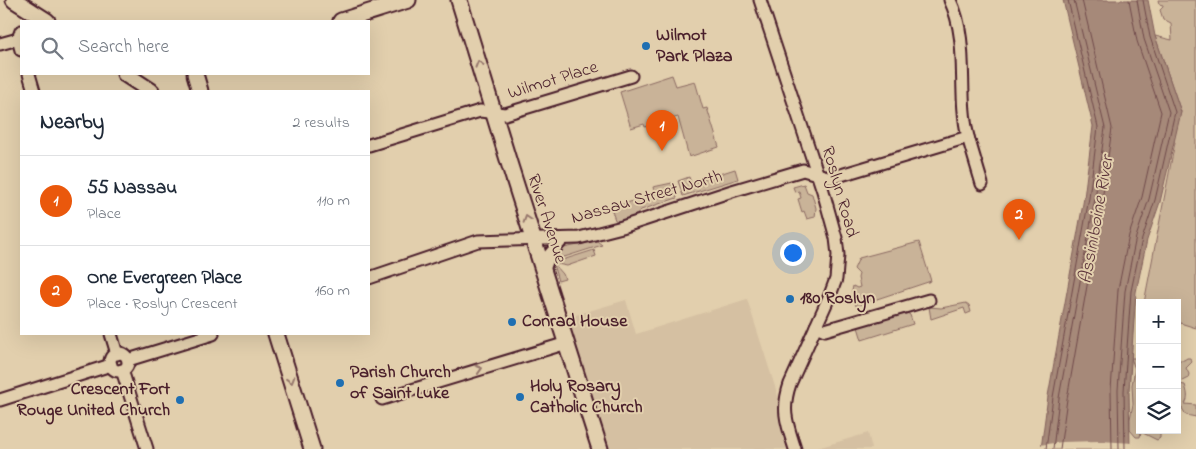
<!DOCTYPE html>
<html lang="en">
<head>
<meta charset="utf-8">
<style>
  body { margin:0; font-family:"Indie Flower",sans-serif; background:#f2f2f3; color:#1f2937 }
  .controls { position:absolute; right:15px; bottom:15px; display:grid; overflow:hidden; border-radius:0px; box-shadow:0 5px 20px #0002 }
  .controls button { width:45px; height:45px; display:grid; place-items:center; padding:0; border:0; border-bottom:1px solid #e0e1e3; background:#fff; color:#1f2937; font:25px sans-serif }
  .you { position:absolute; left:792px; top:252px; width:18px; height:18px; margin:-12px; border:4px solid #fff; border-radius:50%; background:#1a73e8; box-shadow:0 0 0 8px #1a73e833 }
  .badge { display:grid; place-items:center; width:32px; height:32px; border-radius:50%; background:#ea580c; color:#fff; font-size:16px; font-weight:700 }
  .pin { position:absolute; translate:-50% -41px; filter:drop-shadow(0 1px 2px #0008) }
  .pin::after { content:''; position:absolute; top:26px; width:18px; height:15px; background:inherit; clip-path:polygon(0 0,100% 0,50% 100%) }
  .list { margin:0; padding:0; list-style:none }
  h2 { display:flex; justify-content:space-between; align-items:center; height:65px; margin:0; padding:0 20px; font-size:21px }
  h2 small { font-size:16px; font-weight:400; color:#747a83 }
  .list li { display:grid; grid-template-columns:32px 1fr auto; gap:15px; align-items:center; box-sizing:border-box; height:90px; padding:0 20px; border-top:1px solid #e0e1e3 }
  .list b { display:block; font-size:19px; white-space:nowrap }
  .list p { margin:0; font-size:16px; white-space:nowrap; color:#747a83 }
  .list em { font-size:16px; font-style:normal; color:#747a83 }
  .icon { flex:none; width:28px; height:28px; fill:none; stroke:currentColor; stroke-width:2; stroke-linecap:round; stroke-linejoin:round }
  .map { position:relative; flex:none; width:1196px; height:449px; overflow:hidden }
  .search { position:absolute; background:#fff; box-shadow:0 5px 20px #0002; left:20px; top:20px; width:350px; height:55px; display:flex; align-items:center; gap:12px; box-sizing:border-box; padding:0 18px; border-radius:0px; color:#747a83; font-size:19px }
  .panel { position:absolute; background:#fff; box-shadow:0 5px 20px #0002; left:20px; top:90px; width:350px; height:245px; border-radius:0px }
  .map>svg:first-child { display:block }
  .built { fill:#d5c0a2 }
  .green { fill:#c9b398; stroke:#8a6962 }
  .water { fill:#a68979; stroke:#815f5a }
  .pier { fill:#e2cfad }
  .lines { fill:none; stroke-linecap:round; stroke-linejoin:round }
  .shore { stroke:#6f494a; stroke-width:1 }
  .street-casing { stroke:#4a1f2b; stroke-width:15 }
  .secondary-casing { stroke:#4a1f2b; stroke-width:19 }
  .street { stroke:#e2cfad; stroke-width:11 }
  .secondary { stroke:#e2cfad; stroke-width:15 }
  .oneway { stroke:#96776c }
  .poi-dot { fill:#1f6fb2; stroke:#e2cfad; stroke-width:2 }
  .labels { text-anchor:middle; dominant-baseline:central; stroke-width:4; stroke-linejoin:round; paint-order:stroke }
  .poi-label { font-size:18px; font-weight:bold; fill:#4a1f2b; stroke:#e2cfad; text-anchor:start }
  .street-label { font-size:18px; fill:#4a1f2b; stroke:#e2cfad }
  .water-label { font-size:19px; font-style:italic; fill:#5c343b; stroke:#e2cfad }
</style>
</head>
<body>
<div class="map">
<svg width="1196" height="449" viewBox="0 0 1196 449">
  <rect width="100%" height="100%" fill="#e2cfad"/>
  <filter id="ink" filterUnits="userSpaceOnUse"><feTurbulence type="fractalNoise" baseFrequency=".02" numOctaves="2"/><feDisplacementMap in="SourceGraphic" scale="10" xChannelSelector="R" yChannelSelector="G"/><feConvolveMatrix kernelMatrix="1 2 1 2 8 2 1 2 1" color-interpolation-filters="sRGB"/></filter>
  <g filter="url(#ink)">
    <g class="built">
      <path d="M747 299 778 396 785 404 795 449H600L559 320 626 300 636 334Z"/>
      <path d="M868 433 872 449H814Z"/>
    </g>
    <g class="green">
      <path d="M1158 0H1196V328L1177 322V303H1144L1175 142 1173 141 1181 112 1155 36 1172 40 1171 23 1163 19 1160 10 1163 7V5L1159 4Z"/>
      <path d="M672 75 676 86 695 81 703 109 707 108 719 147 689 157 678 117 645 127 644 124 631 128 620 92Z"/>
      <path d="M735 169 738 179 683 196 678 181 689 177 691 183Z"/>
      <path d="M672 183 677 198 641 210 631 219 620 222 615 220 611 208 655 194 653 187Z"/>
      <path d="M804 184 807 192 812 194 816 208 815 217 807 219 804 211 802 212 798 199 801 198 799 191 795 192 793 187Z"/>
      <path d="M597 241 602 245 555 260 553 257 564 248Z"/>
      <path d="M919 242 931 281 856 306 852 291 853 286 857 288 860 287 858 278 859 274 854 269 859 258Z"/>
      <path d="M594 250 596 256 567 266 557 264 556 266 563 274 565 279 558 281 553 264V263Z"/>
      <path d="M966 303 969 305 971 312 966 314 964 308 931 319 929 307 941 308Z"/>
      <path d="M906 312 910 315 913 324 862 340 858 327Z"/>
      <path d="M1140 353V430H1160V438L1157 440 1141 432 1140 437H1136L1130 430V419L1133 404 1132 385 1135 369 1131 358H1137V354Z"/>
      <path d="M1187 358H1190L1192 362 1186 368 1189 374 1188 378 1180 382 1179 384 1185 385C1187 392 1189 398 1185 404L1196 405V417L1186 415 1179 403 1177 405V360H1184Z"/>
    </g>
    <path class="water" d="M1063 0H1148L1155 36 1181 112 1160 202 1147 240 1136 292 1129 391 1130 449H1041L1048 396 1084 198 1093 126Z"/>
    <path class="pier" d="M1100 441 1133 443V449H1039V445L1062 442Z"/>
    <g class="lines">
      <g class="shore">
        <path d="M1046 449 1053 397 1089 198 1098 127 1068 0"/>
        <path d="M1053 449 1059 398 1095 199 1105 128 1074 0"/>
        <path d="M1060 449 1067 399 1102 201 1112 128 1082 0"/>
        <path d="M1112 449 1111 390 1118 290 1129 235 1142 197 1161 112 1137 41 1129 0"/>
        <path d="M1119 449 1118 390 1125 291 1136 237 1149 199 1169 112 1144 39 1137 0"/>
        <path d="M1125 449 1124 391 1131 291 1142 239 1155 200 1175 112 1150 37 1143 0"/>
      </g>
      <g class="street-casing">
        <g id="street">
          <path d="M760 0 823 191 836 238 838 255 836 279 830 295 790 384C781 410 787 424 795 449"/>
          <path d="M21 31 18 39 21 50"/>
          <path d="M0 44 18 39"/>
          <path d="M29 74 34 91"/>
          <path d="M968 137 982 184"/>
          <path d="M369 145 480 111 505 114 631 76"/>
          <path d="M543 272 550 254 563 239"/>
          <path d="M369 278 478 241 579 238 622 227 732 191 803 170 831 178 968 137C957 93 970 42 950 0"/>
          <path d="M816 326 825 330 929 300"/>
          <path d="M111 334 117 354"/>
          <circle cx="119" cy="362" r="9"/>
          <path d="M128 360 213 334"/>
          <path d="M122 370 147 449"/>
          <path d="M382 399 567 343"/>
          <path d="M0 400 111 365"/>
        </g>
      </g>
      <g class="secondary-casing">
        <g id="secondary">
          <path d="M14 0 47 21"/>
          <path d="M459 0 510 166 600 449"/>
          <path d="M341 21 408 0"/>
          <path d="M125 74 151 91"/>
          <path d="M195 74 200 91"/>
          <path d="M276 334 312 449"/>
        </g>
      </g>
      <use href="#street" class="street"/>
      <use href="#secondary" class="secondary"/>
    </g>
    <defs><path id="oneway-chevron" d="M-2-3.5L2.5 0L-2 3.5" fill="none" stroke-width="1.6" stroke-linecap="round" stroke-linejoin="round" transform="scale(1.25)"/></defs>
    <g class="oneway">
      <use href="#oneway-chevron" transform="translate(479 64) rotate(-106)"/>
      <use href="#oneway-chevron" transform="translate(527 219) rotate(-108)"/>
      <use href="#oneway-chevron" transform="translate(479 369) rotate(-17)"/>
      <use href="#oneway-chevron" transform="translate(291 380) rotate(73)"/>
    </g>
  </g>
  <g class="poi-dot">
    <circle cx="646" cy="46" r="5"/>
    <circle cx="790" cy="299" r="5"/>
    <circle cx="512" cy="322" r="5"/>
    <circle cx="340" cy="383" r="5"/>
    <circle cx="520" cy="397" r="5"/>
    <circle cx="180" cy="400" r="5"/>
  </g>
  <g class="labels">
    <g class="poi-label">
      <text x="656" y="36">Wilmot<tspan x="656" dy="21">Park Plaza</tspan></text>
      <text x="800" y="299">180 Roslyn</text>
      <text x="522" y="322">Conrad House</text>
      <text x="350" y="373">Parish Church<tspan x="350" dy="21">of Saint Luke</tspan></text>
      <text x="530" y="387">Holy Rosary<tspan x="530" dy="21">Catholic Church</tspan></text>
      <text x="170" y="390" text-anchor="end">Crescent Fort<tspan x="170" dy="21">Rouge United Church</tspan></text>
    </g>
    <g class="street-label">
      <text transform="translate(553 81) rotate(-17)">Wilmot Place</text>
      <text transform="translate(839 192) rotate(74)">Roslyn Road</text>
      <text transform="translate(647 198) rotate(-16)">Nassau Street North</text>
      <text transform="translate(546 219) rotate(72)">River Avenue</text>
    </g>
    <g class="water-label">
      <text transform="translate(1097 220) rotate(-80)">Assiniboine River</text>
    </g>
  </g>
</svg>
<div class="controls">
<button>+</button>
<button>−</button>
<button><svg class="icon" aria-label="layers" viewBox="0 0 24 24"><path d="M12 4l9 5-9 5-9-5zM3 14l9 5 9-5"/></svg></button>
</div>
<div class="you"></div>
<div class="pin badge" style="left:662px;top:151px">1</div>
<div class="pin badge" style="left:1019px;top:240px">2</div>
<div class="search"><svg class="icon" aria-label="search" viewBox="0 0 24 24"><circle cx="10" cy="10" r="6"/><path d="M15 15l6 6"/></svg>Search here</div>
<section class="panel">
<h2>Nearby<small>2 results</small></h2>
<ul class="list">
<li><span class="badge">1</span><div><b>55 Nassau</b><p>Place</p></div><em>110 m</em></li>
<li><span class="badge">2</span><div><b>One Evergreen Place</b><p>Place · Roslyn Crescent</p></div><em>160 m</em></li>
</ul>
</section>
</div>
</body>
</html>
